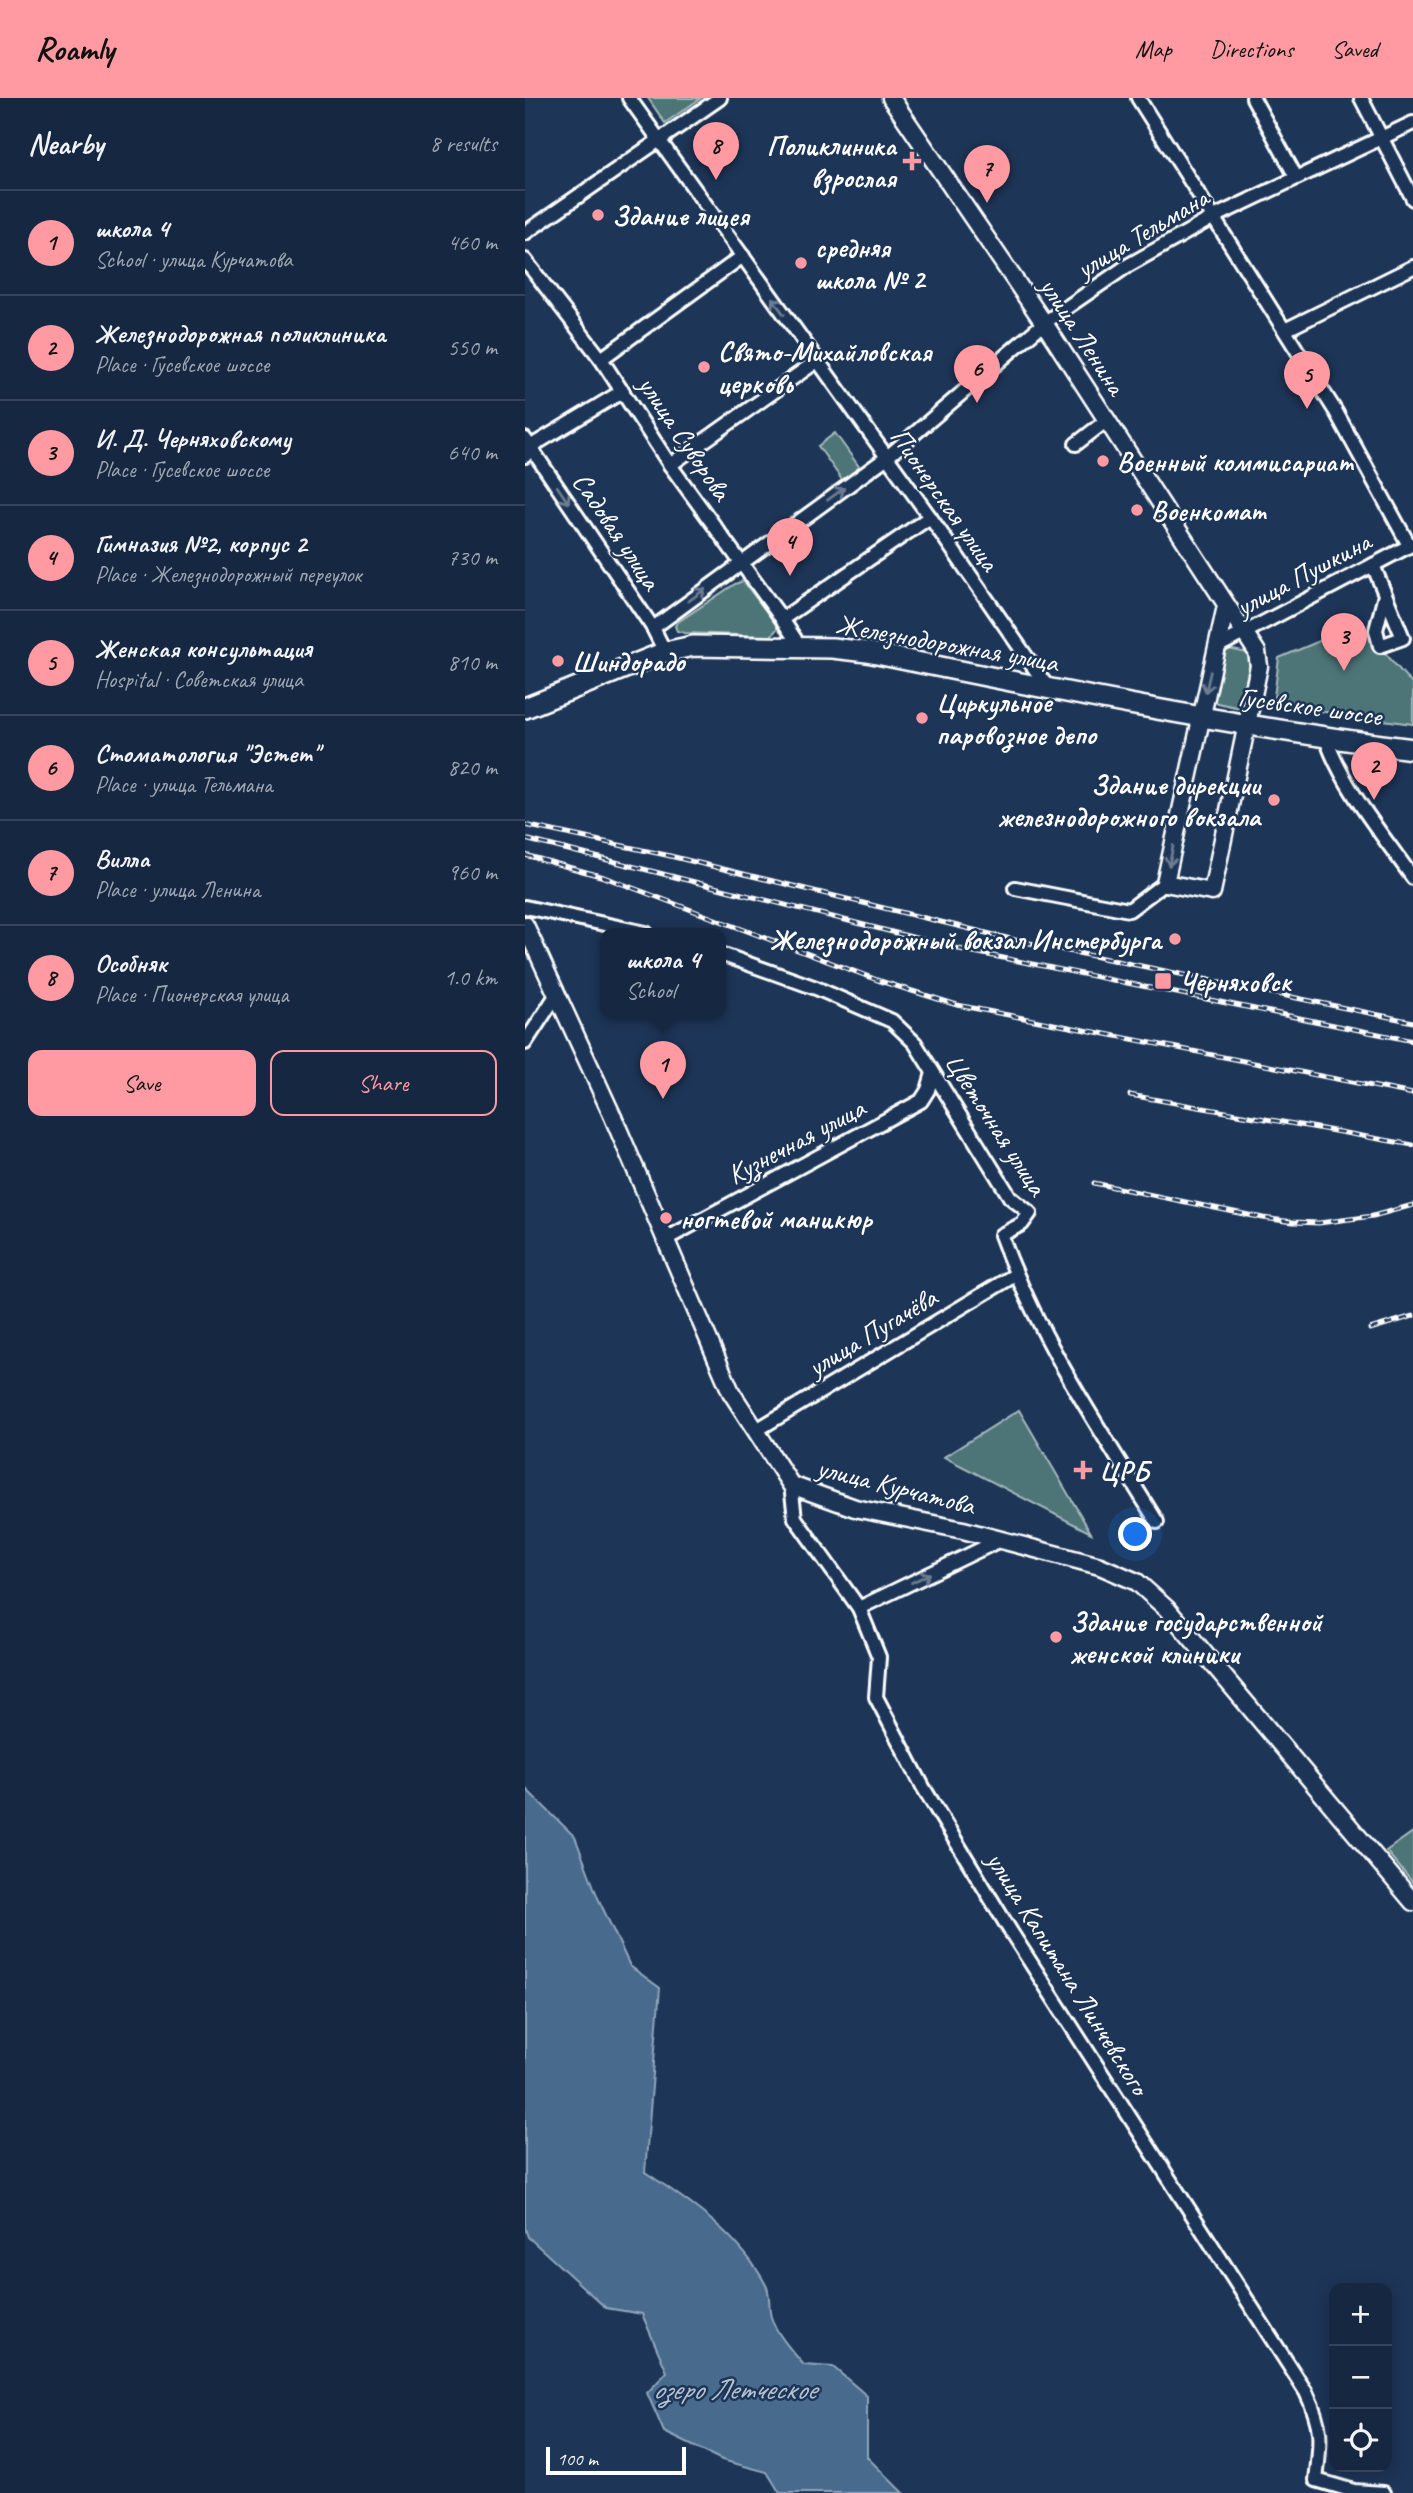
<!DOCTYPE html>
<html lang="en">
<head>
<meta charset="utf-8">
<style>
  body { margin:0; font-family:Caveat,sans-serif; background:#23344c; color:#f1f3f6 }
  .controls { position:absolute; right:21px; bottom:21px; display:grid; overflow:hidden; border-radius:14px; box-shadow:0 4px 18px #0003 }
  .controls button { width:63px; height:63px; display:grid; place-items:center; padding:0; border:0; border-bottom:2px solid #35445a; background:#162841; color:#f1f3f6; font:35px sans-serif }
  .scale { position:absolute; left:21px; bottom:18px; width:140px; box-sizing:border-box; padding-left:7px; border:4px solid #fff; border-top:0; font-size:19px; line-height:24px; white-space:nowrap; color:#fff; -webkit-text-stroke:5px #1d3557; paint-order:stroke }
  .you { position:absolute; left:611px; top:1437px; width:24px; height:24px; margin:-18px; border:5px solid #fff; border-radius:50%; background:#1a73e8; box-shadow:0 0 0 10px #1a73e833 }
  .badge { display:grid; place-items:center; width:46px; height:46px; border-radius:50%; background:#ff9aa2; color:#111; font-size:23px; font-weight:700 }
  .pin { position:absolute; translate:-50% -58px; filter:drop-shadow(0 2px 4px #0008) }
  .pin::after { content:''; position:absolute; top:37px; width:24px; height:21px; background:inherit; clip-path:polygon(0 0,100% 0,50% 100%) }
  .popup { position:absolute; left:75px; top:830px; width:126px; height:91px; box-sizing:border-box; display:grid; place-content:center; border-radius:14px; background:#162841; filter:drop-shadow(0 2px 5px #0005); font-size:23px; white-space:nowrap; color:#9ea6b1 }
  .popup b { font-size:26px; color:#f1f3f6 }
  .popup::after { content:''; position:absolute; left:50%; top:100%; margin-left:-14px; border:14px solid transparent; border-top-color:#162841 }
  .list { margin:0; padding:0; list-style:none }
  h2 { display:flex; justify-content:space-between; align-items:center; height:91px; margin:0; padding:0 28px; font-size:30px }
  h2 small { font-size:23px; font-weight:400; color:#9ea6b1 }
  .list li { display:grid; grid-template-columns:46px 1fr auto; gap:21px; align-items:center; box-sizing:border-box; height:105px; padding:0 28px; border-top:2px solid #35445a }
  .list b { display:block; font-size:26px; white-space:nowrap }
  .list p { margin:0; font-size:23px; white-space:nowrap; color:#9ea6b1 }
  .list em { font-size:23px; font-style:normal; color:#9ea6b1 }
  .actions { display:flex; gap:14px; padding:21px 28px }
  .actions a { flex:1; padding:16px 0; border:2px solid #ff9aa2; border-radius:14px; text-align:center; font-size:24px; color:#ff9aa2 }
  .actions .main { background:#ff9aa2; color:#111 }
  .icon { flex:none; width:38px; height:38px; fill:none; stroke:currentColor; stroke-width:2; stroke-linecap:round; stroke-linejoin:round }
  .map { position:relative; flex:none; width:888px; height:2395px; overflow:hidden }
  header { display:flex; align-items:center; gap:42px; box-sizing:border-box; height:98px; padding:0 35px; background:#ff9aa2; color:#111 }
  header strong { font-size:33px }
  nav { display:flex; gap:38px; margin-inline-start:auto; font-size:24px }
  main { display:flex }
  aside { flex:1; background:#162841 }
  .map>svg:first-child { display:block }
  .green { fill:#4e7477; stroke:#a6babb; stroke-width:2 }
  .water { fill:#476a8d; stroke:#91a6bb; stroke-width:2 }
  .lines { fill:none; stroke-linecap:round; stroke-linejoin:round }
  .minor-casing { stroke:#fff; stroke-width:18 }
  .major-casing { stroke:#fff; stroke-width:21 }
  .highway-casing { stroke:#fff; stroke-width:24 }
  .minor { stroke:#1d3557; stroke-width:12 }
  .major { stroke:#1d3557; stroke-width:16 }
  .highway { stroke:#1d3557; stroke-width:19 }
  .rail-casing { stroke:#fff; stroke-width:5 }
  .rail { stroke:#1d3557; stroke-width:2.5; stroke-dasharray:8; stroke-linecap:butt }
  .oneway { stroke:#6c7c92 }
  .poi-dot { fill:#ff9aa2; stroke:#1d3557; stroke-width:2.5 }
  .labels { text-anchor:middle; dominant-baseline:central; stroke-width:5; stroke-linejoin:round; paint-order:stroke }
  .poi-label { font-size:28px; font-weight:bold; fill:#fff; stroke:#1d3557; text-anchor:start }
  .street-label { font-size:28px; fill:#fff; stroke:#1d3557 }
  .water-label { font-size:30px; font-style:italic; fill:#b5c3d1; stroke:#1d3557 }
</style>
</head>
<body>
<header>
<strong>Roamly</strong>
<nav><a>Map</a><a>Directions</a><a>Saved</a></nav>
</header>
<main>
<aside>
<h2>Nearby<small>8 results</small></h2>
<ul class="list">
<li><span class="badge">1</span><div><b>школа 4</b><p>School · улица Курчатова</p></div><em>460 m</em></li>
<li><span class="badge">2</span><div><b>Железнодорожная поликлиника</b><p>Place · Гусевское шоссе</p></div><em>550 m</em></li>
<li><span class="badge">3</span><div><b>И. Д. Черняховскому</b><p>Place · Гусевское шоссе</p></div><em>640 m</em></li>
<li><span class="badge">4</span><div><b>Гимназия №2, корпус 2</b><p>Place · Железнодорожный переулок</p></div><em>730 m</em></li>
<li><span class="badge">5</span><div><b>Женская консультация</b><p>Hospital · Советская улица</p></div><em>810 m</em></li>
<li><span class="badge">6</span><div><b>Стоматология &quot;Эстет&quot;</b><p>Place · улица Тельмана</p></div><em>820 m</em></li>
<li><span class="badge">7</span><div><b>Вилла</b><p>Place · улица Ленина</p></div><em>960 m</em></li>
<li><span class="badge">8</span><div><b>Особняк</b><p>Place · Пионерская улица</p></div><em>1.0 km</em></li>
</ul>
<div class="actions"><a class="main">Save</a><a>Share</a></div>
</aside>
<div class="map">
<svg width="888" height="2395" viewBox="0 0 888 2395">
  <rect width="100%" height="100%" fill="#1d3557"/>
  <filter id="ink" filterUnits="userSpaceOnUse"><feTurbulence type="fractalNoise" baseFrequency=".0143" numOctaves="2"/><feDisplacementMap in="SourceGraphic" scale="14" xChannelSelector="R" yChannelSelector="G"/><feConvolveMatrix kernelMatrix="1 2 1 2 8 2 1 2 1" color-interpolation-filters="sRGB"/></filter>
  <g filter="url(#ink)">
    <g class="green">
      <path d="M123 0H176L140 25Z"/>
      <path d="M310 335 335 370 317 382 293 348Z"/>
      <path d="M218 483 252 528V531L246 538 160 535 152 533 150 528 153 524 210 486Z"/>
      <path d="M835 526 888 587V626L748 607 754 560Z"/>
      <path d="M699 550 727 556 715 610 688 604Z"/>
      <path d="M494 1312 566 1435 419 1359Z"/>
      <path d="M888 1734V1785L861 1753Z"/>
    </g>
    <path class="water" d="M0 1690 50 1739 73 1800 105 1868 135 1890 120 2074C166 2105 214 2136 241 2187 246 2196 243 2209 246 2219 252 2237 267 2253 279 2267L308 2269 342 2298V2359L378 2395H255L242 2374 197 2362 139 2334 122 2295 142 2274 117 2216 81 2210 3 2139 0 2130Z"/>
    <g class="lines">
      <g class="minor-casing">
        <g id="minor">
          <path d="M104 0 405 419 523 590"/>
          <path d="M613 0 811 314 884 447"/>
          <path d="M728 0 771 79"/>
          <path d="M836 0 888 101"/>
          <path d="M0 135 195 0"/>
          <path d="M0 162 76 261 145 367 257 521 270 541 272 550"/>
          <path d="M760 232 888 169"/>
          <path d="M76 261 218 158"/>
          <path d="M0 341 128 530 140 554"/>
          <path d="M551 346 582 322"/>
          <path d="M0 358 5 349 98 293"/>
          <path d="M145 367 292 263"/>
          <path d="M848 467 878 540 855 548 851 532 860 497"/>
          <path d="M257 521 405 419"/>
          <path d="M128 530 361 360 519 225 602 168 689 119 888 25"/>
          <path d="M692 549 888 446"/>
          <path d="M801 640C816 687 859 739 888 780"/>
          <path d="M490 790 604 812 640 785"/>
          <path d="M0 809 121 835"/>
          <path d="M196 856 291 890 367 923 390 945 485 1099 505 1115 497 1126 476 1137C513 1240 575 1331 632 1424"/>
          <path d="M0 945 32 896"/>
          <path d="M141 1141 396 1003 403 992 408 975"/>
          <path d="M230 1333 490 1177"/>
          <path d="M266 1387 270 1420 334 1510 354 1559 351 1599 398 1689 486 1834 781 2294C798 2330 796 2342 791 2382L829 2393 859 2395"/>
          <path d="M334 1510 475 1442"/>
        </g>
      </g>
      <g class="major-casing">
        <g id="major">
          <path d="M366 0 519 225 732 554 734 568 687 794 640 785 701 508"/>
          <path d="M0 827 88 1019 206 1294 266 1387 330 1410 438 1432 575 1468 612 1484 642 1511 888 1804"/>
        </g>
      </g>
      <g class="highway-casing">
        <path id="highway" d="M0 610 140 554 168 548 307 550 342 554C523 591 704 628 888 651"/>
      </g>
      <use href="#minor" class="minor"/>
      <use href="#major" class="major"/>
      <use href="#highway" class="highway"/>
      <g class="rail-casing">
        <g id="rail">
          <path d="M0 727 141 757 490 842 888 924"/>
          <path d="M0 741 434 851 888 943"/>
          <path d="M0 757 79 779 355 883 432 907 888 996"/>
          <path d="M605 997 888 1047"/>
          <path d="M569 1085 738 1120 768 1124 794 1125 848 1118 888 1107"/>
          <path d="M845 1231 888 1218"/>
        </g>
      </g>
      <use href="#rail" class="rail"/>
    </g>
    <defs><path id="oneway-shaft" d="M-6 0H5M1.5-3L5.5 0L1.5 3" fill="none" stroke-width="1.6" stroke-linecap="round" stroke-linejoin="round" transform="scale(1.75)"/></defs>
    <g class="oneway">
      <use href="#oneway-shaft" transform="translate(253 208) rotate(-125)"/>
      <use href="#oneway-shaft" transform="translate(311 396) rotate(-36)"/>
      <use href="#oneway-shaft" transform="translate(38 397) rotate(56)"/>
      <use href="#oneway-shaft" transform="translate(172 497) rotate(-36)"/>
      <use href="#oneway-shaft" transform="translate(683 584) rotate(103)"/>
      <use href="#oneway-shaft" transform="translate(646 758) rotate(102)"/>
      <use href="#oneway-shaft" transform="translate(396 1480) rotate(-26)"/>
    </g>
  </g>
  <g class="poi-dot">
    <path d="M383.5 52.5h7v7h7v7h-7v7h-7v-7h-7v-7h7z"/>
    <circle cx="73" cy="117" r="7"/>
    <circle cx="276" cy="165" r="7"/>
    <circle cx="179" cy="269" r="7"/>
    <circle cx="578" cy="363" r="7"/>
    <circle cx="612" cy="412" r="7"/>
    <circle cx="33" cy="563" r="7"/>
    <circle cx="397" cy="620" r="7"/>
    <circle cx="749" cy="702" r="7"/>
    <circle cx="650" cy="841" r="7"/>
    <rect x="629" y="874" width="18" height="18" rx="3.5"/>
    <circle cx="141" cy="1120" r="7"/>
    <path d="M554.5 1361.5h7v7h7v7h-7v7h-7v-7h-7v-7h7z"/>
    <circle cx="531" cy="1539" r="7"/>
  </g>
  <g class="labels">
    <g class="poi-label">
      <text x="371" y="47" text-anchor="end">Поликлиника<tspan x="371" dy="32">взрослая</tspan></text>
      <text x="87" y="117">Здание лицея</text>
      <text x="290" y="149">средняя<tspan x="290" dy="32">школа № 2</tspan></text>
      <text x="193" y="253">Свято-Михайловская<tspan x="193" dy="32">церковь</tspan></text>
      <text x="592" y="363">Военный коммисариат</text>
      <text x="626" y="412">Военкомат</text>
      <text x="47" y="563">Шиндорадо</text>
      <text x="411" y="604">Циркульное<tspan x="411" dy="32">паровозное депо</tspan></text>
      <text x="735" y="686" text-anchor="end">Здание дирекции<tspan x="735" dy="32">железнодорожного вокзала</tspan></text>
      <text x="636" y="841" text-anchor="end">Железнодорожный вокзал Инстербурга</text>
      <text x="654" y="883">Черняховск</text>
      <text x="155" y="1120">ногтевой маникюр</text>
      <text x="574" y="1372">ЦРБ</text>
      <text x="545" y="1523">Здание государственной<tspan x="545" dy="32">женской клиники</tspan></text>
    </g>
    <g class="street-label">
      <text transform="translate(617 135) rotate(-31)">улица Тельмана</text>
      <text transform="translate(558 238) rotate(57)">улица Ленина</text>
      <text transform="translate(160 340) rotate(56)">улица Суворова</text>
      <text transform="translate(420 401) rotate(55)">Пионерская улица</text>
      <text transform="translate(92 433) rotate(56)">Садовая улица</text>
      <text transform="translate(778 476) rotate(-28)">улица Пушкина</text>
      <text transform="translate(422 545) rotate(10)">Железнодорожная улица</text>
      <text transform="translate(785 608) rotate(8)">Гусевское шоссе</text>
      <text transform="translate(471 1026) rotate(57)">Цветочная улица</text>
      <text transform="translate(271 1043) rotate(-28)">Кузнечная улица</text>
      <text transform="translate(347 1234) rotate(-31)">улица Пугачёва</text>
      <text transform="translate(371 1388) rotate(14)">улица Курчатова</text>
      <text transform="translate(543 1875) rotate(58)">улица Капитана Линчевского</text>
    </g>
    <g class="water-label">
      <text x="209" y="2291">озеро Летческое</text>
    </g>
  </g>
</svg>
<div class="controls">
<button>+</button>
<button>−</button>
<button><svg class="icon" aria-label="locate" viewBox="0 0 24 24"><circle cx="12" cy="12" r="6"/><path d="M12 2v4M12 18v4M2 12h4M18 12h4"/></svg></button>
</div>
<div class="scale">100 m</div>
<div class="you"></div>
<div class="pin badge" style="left:138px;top:1001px">1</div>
<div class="popup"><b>школа 4</b>School</div>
<div class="pin badge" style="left:849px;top:702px">2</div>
<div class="pin badge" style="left:819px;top:573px">3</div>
<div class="pin badge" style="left:265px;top:478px">4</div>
<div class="pin badge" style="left:782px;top:311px">5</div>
<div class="pin badge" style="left:452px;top:305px">6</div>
<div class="pin badge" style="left:462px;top:105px">7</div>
<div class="pin badge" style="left:191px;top:82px">8</div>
</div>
</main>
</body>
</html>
